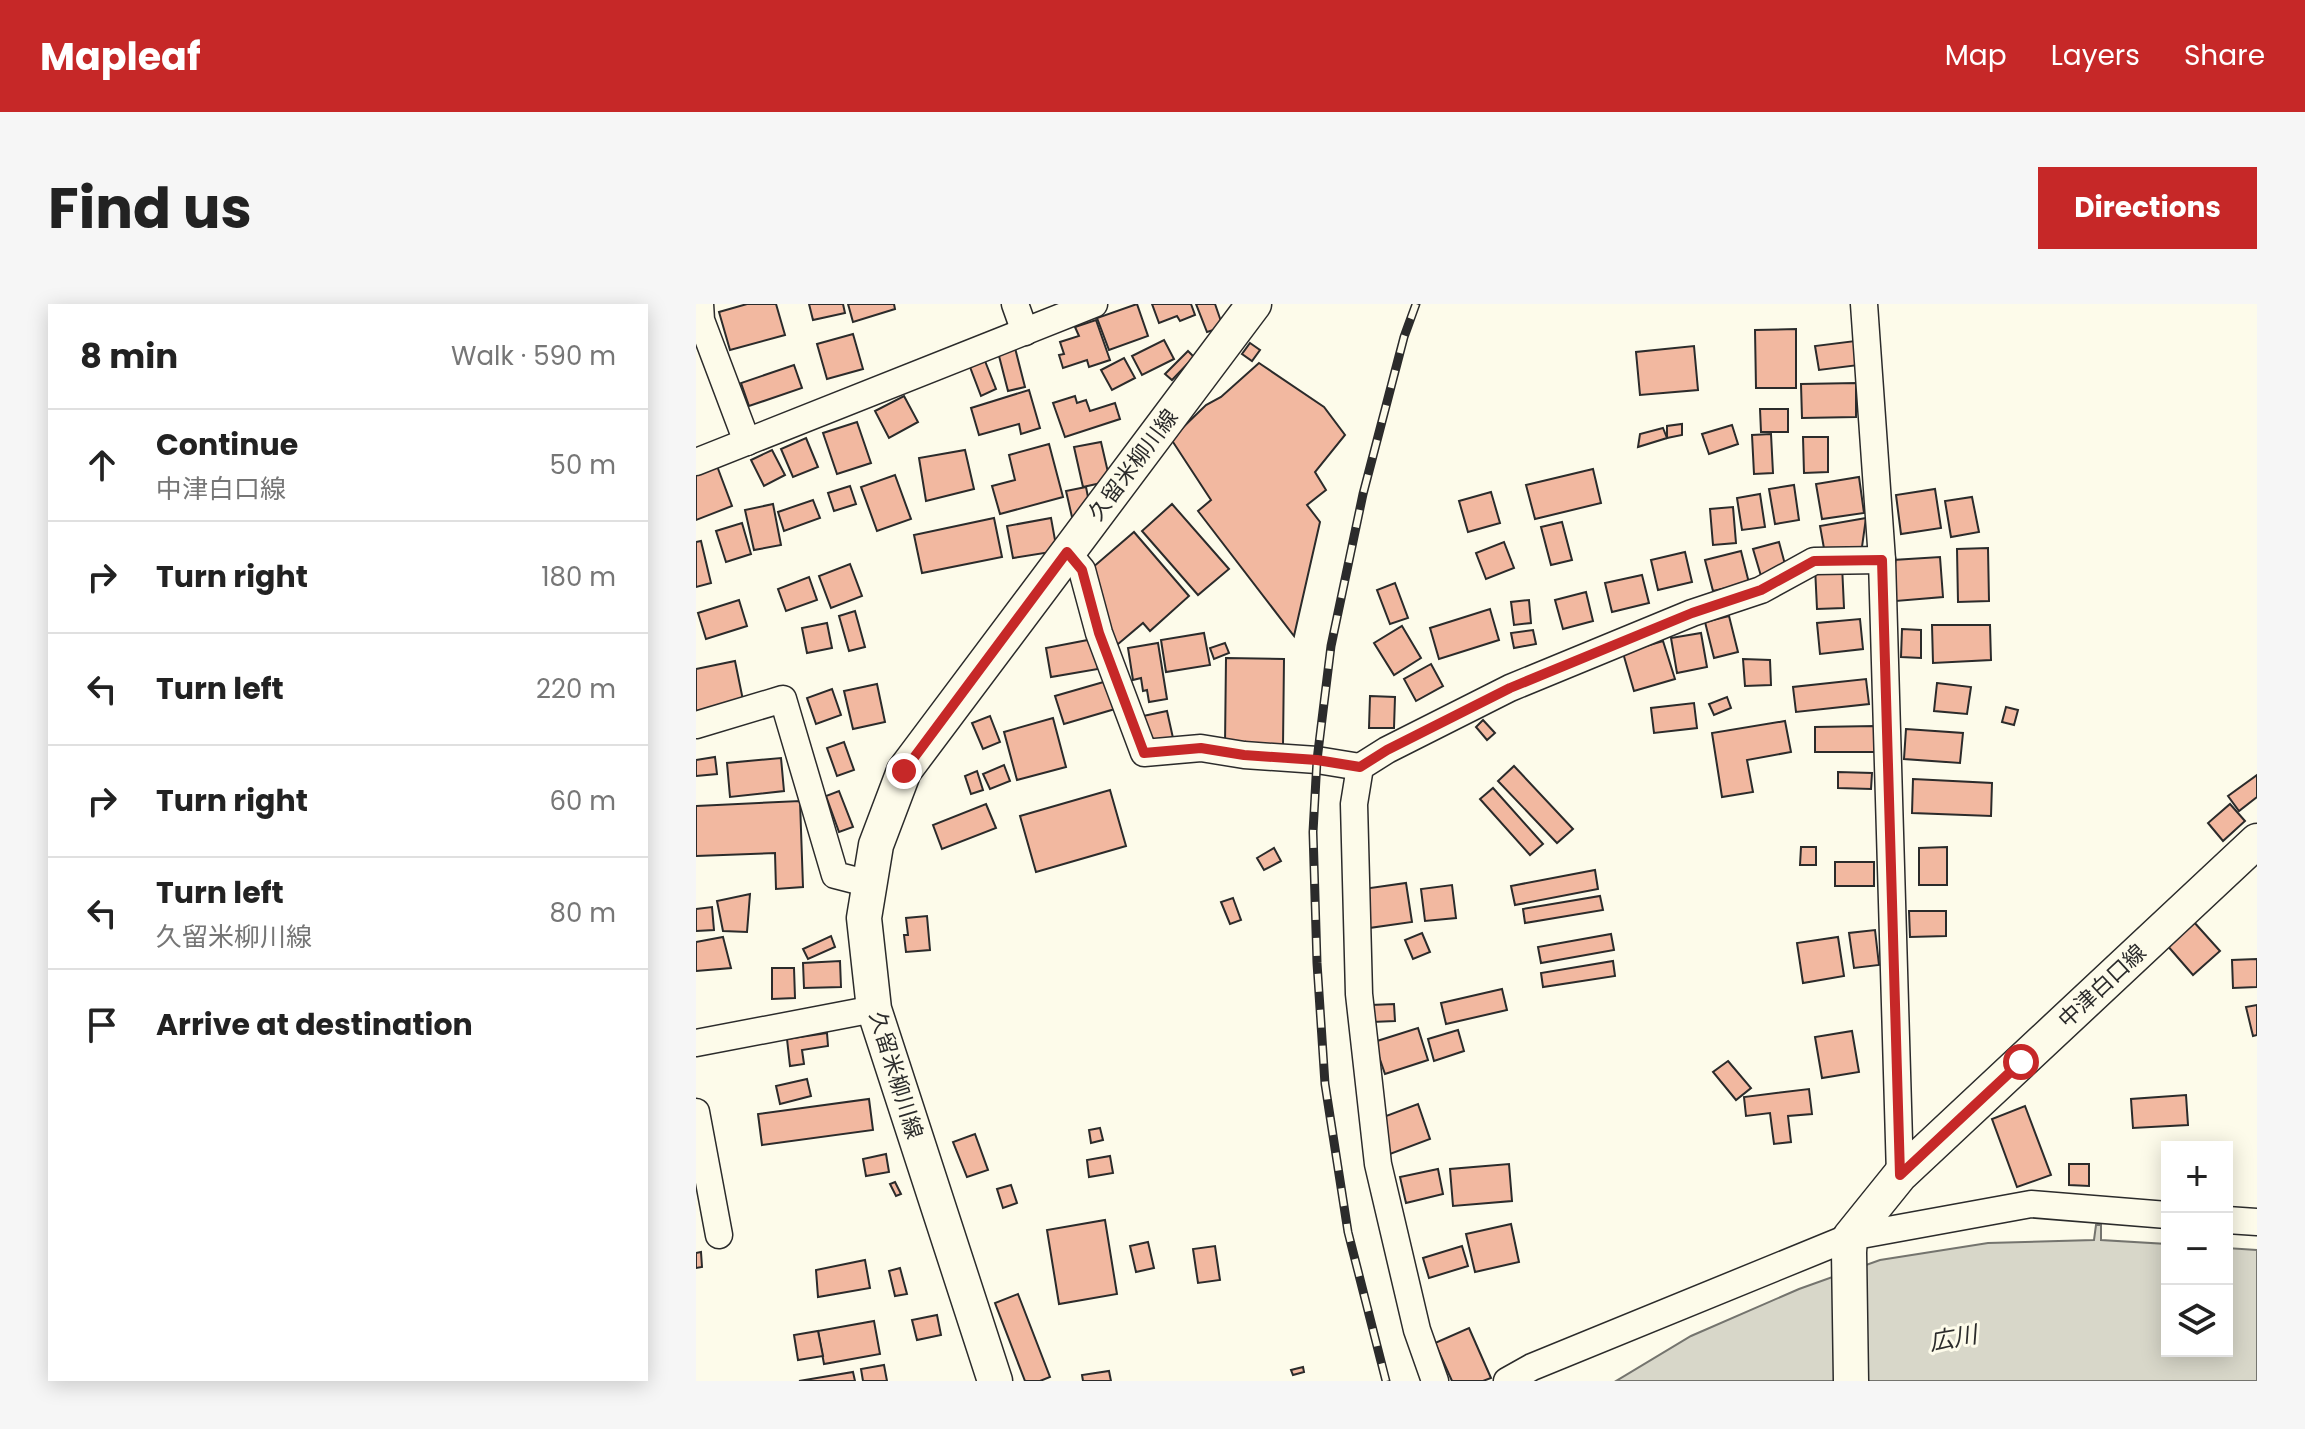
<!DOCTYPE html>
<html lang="en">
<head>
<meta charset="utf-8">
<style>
  body { margin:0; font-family:Poppins,"Noto Sans JP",sans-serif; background:#f6f6f6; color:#222 }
  .controls { position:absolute; right:24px; bottom:24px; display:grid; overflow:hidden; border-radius:0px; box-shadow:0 4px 20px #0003 }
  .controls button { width:72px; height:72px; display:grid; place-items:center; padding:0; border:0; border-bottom:2px solid #e0e0e0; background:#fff; color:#222; font:40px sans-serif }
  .stop { position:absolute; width:24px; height:24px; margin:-18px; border:6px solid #c62828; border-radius:50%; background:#fff }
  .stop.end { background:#c62828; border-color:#fff; box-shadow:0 2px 8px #0008 }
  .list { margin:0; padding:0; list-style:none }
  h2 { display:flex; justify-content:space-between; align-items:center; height:104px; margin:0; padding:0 32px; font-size:34px }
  h2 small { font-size:26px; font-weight:400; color:#767676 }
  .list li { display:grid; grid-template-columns:52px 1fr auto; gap:24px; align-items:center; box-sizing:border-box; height:112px; padding:0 32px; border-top:2px solid #e0e0e0 }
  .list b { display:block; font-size:30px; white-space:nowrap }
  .list p { margin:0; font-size:26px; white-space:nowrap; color:#767676 }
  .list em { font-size:26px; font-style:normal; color:#767676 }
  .icon { flex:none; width:44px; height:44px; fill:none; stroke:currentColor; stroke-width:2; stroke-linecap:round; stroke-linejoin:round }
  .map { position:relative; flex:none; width:1561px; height:1077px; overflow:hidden; border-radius:0px }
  header { display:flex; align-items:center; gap:48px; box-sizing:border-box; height:112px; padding:0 40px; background:#c62828; color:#fff }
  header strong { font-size:38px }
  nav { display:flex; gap:44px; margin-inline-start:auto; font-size:28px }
  .intro { display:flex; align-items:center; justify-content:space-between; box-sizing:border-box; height:192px; padding:0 48px }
  h1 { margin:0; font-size:56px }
  .button { padding:20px 36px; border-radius:0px; background:#c62828; color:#fff; font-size:28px; font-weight:700 }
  main { display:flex; gap:48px; padding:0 48px }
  aside { flex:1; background:#fff; border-radius:0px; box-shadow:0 4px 20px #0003 }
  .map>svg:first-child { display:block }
  .water { fill:#d8d7c9; stroke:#74746e; stroke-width:2 }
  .building { fill:#f2b8a0; stroke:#2b2b2b; stroke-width:2 }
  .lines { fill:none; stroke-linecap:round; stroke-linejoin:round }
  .minor-casing { stroke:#2b2b2b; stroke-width:29 }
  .major-casing { stroke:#2b2b2b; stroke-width:37 }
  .minor { stroke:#fdfbea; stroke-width:26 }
  .major { stroke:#fdfbea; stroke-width:34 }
  .rail-casing { stroke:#2b2b2b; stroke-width:9 }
  .rail { stroke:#fdfbea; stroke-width:6; stroke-dasharray:18; stroke-linecap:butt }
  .route { stroke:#c62828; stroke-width:10 }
  .labels { text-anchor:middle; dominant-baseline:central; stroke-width:6; stroke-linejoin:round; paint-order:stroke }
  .street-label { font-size:22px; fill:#2b2b2b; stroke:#fdfbea }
  .water-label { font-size:24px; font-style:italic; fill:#2b2b2b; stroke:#fdfbea }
</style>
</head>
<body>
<header>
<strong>Mapleaf</strong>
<nav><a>Map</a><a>Layers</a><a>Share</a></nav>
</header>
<div class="intro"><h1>Find us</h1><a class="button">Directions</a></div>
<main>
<aside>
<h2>8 min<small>Walk · 590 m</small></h2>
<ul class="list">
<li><svg class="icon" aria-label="ahead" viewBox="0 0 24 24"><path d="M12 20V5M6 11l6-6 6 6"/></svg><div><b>Continue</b><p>中津白口線</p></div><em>50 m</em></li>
<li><svg class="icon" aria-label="right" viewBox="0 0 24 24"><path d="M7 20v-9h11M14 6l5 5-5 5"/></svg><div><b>Turn right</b></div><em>180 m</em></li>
<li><svg class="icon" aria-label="left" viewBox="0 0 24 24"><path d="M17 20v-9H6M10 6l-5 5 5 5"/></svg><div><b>Turn left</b></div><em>220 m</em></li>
<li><svg class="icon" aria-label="right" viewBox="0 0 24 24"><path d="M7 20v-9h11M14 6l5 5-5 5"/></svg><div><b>Turn right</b></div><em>60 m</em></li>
<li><svg class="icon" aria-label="left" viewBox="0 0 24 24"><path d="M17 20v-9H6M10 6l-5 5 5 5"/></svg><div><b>Turn left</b><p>久留米柳川線</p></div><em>80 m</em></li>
<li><svg class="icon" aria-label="arrive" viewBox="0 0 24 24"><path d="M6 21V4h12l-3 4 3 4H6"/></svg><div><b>Arrive at destination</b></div></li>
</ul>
</aside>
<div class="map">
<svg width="1561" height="1077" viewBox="0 0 1561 1077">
  <rect width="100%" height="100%" fill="#fdfbea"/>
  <path class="water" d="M1400 921H1405V936L1471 940V1047H1531V944L1561 946V1077H920L995 1032 1103 985 1184 956 1292 939 1398 936Z"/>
  <g class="building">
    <path d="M51 0H80L89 31 34 46 23 8Z"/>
    <path d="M113 0H147L149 9 117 16Z"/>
    <path d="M152 0H198L199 5 157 18Z"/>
    <path d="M441 0 452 32 413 46 401 14Z"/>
    <path d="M456 0H495L499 11 484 17 481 12 463 19Z"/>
    <path d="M500 0H519L527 23 511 28Z"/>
    <path d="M400 16 414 56 393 63 391 56 367 64 363 51 368 50 364 38 383 32 379 23Z"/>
    <path d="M1100 25V84H1060L1059 26Z"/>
    <path d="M157 30 167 65 131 75 121 40Z"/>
    <path d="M468 36 478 55 446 71 436 52Z"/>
    <path d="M1159 37 1163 61 1123 66 1119 42Z"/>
    <path d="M554 39 564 46 556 57 546 50Z"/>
    <path d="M998 42 1002 86 944 91 940 48Z"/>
    <path d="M319 44 329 83 312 87 302 48Z"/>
    <path d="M492 47 498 53 476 76 469 70Z"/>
    <path d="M428 54 439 74 416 86 405 66Z"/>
    <path d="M289 57 300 85 285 92 274 63Z"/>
    <path d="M563 59 628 103 649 131 619 168 630 186 611 201 624 218 598 332 502 207 515 196 475 135 510 101 525 93Z"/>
    <path d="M98 61 106 84 53 102 45 79Z"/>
    <path d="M1160 79V113L1106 114 1105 80Z"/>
    <path d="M333 86 344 124 325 130 323 120 283 131 275 104Z"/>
    <path d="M208 92 222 118 193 134 179 107Z"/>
    <path d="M379 92 381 99 390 96 394 107 419 99 424 115 369 133 357 99Z"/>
    <path d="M1064 105H1092V128H1065Z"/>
    <path d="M161 118 175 159 141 170 127 129Z"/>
    <path d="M986 120V131L971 134V122Z"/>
    <path d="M1036 121 1042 140 1013 150 1006 130Z"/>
    <path d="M967 124 971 134 942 143 944 130Z"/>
    <path d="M1075 130 1077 169 1058 170 1056 131Z"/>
    <path d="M1107 133H1132V168L1108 169Z"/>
    <path d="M110 134 122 163 97 173 85 145Z"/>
    <path d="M405 138 414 177 387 183 378 143Z"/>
    <path d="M353 140 367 193 304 210 296 182 319 176 313 151Z"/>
    <path d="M76 146 89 171 68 182 55 156Z"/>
    <path d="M269 146 278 185 230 197 223 154Z"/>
    <path d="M21 162 36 202 0 216V170Z"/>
    <path d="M897 165 905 199 839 215 830 181Z"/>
    <path d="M199 171 215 215 181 227 165 183Z"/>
    <path d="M1163 173 1168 209 1126 215 1120 180Z"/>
    <path d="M1098 181 1103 216 1079 220 1073 185Z"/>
    <path d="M154 182 160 200 138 207 132 189Z"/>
    <path d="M390 183 395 208 376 213 370 187Z"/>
    <path d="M1239 185 1245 224 1205 230 1200 191Z"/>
    <path d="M795 188 804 219 772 228 763 197Z"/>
    <path d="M1064 190 1069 223 1046 226 1041 194Z"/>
    <path d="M1276 193 1283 228 1255 233 1249 197Z"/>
    <path d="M117 196 124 214 88 227 82 208Z"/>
    <path d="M77 200 85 241 58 246 49 206Z"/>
    <path d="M476 200 533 265 502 291 446 227Z"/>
    <path d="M1037 203 1040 239 1017 241 1014 205Z"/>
    <path d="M298 214 306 253 226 269 218 231Z"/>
    <path d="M355 214 361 247 317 254 311 222Z"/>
    <path d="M1170 214 1166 243 1129 250 1124 222Z"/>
    <path d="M866 218 876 256 855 261 845 223Z"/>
    <path d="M46 219 55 250 30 258 20 227Z"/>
    <path d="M438 228 493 292 454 327 447 319 415 346 396 264Z"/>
    <path d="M5 237 15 279 0 283V238Z"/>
    <path d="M808 238 818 264 790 275 780 249Z"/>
    <path d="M1083 238 1090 264 1065 272 1057 245Z"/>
    <path d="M1292 244 1293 297 1262 298 1261 245Z"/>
    <path d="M1045 247 1053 279 1017 287 1009 256Z"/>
    <path d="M989 248 996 278 962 286 955 256Z"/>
    <path d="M1244 253 1247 293 1200 297 1197 256Z"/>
    <path d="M154 260 166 292 135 304 123 272Z"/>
    <path d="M1146 261 1148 304 1121 305 1119 263Z"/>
    <path d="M946 271 953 299 916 308 909 279Z"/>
    <path d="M113 273 121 296 90 307 82 285Z"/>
    <path d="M699 279 712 314 694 320 681 286Z"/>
    <path d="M890 288 897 317 867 325 859 296Z"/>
    <path d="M43 296 51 322 10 335 2 309Z"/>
    <path d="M833 296 835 319 818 321 815 298Z"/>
    <path d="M794 305 803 336 743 355 734 324Z"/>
    <path d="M159 307 169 343 153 347 143 312Z"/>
    <path d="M1033 312 1042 348 1018 354 1009 318Z"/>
    <path d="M1164 315 1167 345 1124 350 1121 319Z"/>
    <path d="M131 319 136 344 111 349 106 324Z"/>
    <path d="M1236 321H1294L1295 356 1237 359Z"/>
    <path d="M706 322 725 354 698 371 678 339Z"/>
    <path d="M1206 325 1225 326V354L1205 353Z"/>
    <path d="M837 326 840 340 818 344 815 329Z"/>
    <path d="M508 329 514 361 470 368 465 336Z"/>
    <path d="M1005 329 1011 363 981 369 975 334Z"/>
    <path d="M397 335 402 365 355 373 350 344Z"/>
    <path d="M967 337 979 375 938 387 927 349Z"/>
    <path d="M462 339 471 395 453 398 451 386 447 387 445 374 437 376 432 344Z"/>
    <path d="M529 339 533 349 518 355 514 344Z"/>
    <path d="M530 354 588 355 587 442 529 441Z"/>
    <path d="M1047 355 1074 356 1075 381 1049 382Z"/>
    <path d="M39 357 48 401 0 412V365Z"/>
    <path d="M735 360 747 382 720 397 708 375Z"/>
    <path d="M1170 375 1173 400 1100 408 1097 383Z"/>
    <path d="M411 377 419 405 368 420 359 392Z"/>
    <path d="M1241 379 1275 383 1271 410 1238 407Z"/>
    <path d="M181 380 189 418 157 425 148 387Z"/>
    <path d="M136 385 145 411 120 420 111 394Z"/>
    <path d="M674 392 699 393 698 424H673Z"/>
    <path d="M1031 393 1035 404 1018 411 1013 400Z"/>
    <path d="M998 399 1001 424 958 429 955 404Z"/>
    <path d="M1310 403 1322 406 1318 421 1306 418Z"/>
    <path d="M471 407 477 434 453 439 447 412Z"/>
    <path d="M294 412 304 438 287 445 276 419Z"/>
    <path d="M357 414 370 463 321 476 308 428Z"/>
    <path d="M787 416 799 429 791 436 780 423Z"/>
    <path d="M1089 417 1095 448 1051 456 1057 488 1026 493 1016 429Z"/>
    <path d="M1179 422V448H1119V423Z"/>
    <path d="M1210 425 1267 429 1264 459 1208 455Z"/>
    <path d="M148 438 158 466 141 472 131 444Z"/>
    <path d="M19 453 21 470 0 472V456Z"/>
    <path d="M85 454 88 487 34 493 31 459Z"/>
    <path d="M308 461 314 477 294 485 287 470Z"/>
    <path d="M818 462 877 525 861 539 802 477Z"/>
    <path d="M281 467 287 486 275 490 269 472Z"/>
    <path d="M1142 468 1176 469 1175 485 1142 484Z"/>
    <path d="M1561 471V493L1543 507 1532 492Z"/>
    <path d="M1217 475 1296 479 1295 512 1216 509Z"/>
    <path d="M797 484 847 540 834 551 784 495Z"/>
    <path d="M414 486 430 542 340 568 324 512Z"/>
    <path d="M143 487 157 523 143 528 130 492Z"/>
    <path d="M104 497 107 583 80 585 79 549 0 552V502Z"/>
    <path d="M290 500 300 524 246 545 237 521Z"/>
    <path d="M1534 500 1549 517 1527 537 1512 519Z"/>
    <path d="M1105 543H1120V561H1104Z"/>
    <path d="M1251 543V581H1223V544Z"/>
    <path d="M578 544 585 557 568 566 561 554Z"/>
    <rect x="1139" y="558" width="39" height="24"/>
    <path d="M899 566 902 585 819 601 815 582Z"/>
    <path d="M710 579 716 618 673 624 667 585Z"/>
    <path d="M756 581 760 614 729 617 725 585Z"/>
    <path d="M54 590 51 628 27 627 21 597Z"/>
    <path d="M904 592 907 606 829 619 827 605Z"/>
    <path d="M537 594 545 616 534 620 525 598Z"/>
    <path d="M16 603 18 626 0 627V605Z"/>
    <path d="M1213 607H1250V632L1214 633Z"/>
    <path d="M231 612 234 646 210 648 208 631H212L210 614Z"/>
    <path d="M1497 617 1524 647 1497 671 1470 640Z"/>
    <path d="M1179 626 1183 661 1158 664 1153 629Z"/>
    <path d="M726 629 734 648 717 655 709 636Z"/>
    <path d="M915 630 918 646 845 659 842 643Z"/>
    <path d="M135 632 139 643 112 655 107 645Z"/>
    <path d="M27 633 35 664 0 667V638Z"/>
    <path d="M1142 633 1148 672 1107 679 1101 639Z"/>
    <path d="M1561 655V683L1537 684 1536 656Z"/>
    <path d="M144 657 145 683 108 684 107 659Z"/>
    <path d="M917 657 919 672 847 683 845 669Z"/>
    <path d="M76 664H98L99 694 76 695Z"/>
    <path d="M806 685 811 706 750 720 745 699Z"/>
    <path d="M698 700 699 717 676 718 675 701Z"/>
    <path d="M1561 701V731L1557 732 1550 703Z"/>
    <path d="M722 724 732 756 689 770 678 738Z"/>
    <path d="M762 726 768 747 738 757 732 735Z"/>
    <path d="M1156 727 1163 768 1126 774 1119 733Z"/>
    <path d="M131 729 132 742 106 746 108 760 94 762 91 735Z"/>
    <path d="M1032 757 1055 784 1040 796 1017 768Z"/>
    <path d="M111 775 115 792 84 800 80 782Z"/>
    <path d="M1113 785 1116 810 1092 812 1095 838 1078 840 1074 809 1050 812 1048 793Z"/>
    <path d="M1490 791 1492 821 1437 824 1435 795Z"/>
    <path d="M173 795 177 826 66 841 62 810Z"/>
    <path d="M722 800 734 835 694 850 682 815Z"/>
    <path d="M1329 802 1355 871 1321 883 1296 815Z"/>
    <path d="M404 824 407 836 395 839 393 826Z"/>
    <path d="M279 830 292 866 271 873 257 838Z"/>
    <path d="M190 850 193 868 170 872 167 855Z"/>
    <path d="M414 852 417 869 393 873 391 856Z"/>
    <path d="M813 860 816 897 757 902 754 865Z"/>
    <path d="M1373 860H1393V882L1373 881Z"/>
    <path d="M742 865 747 890 710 899 704 873Z"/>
    <path d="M199 878 205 890 200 892 194 880Z"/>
    <path d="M315 881 321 899 307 904 301 885Z"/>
    <path d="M409 916 421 990 363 1000 351 926Z"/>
    <path d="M815 920 823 958 779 968 770 930Z"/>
    <path d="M452 938 458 964 440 968 434 942Z"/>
    <path d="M519 942 524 976 502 979 497 945Z"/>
    <path d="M766 942 772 962 733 974 727 954Z"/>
    <path d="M5 948 6 963 0 964V949Z"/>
    <path d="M169 956 174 984 122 993 120 966Z"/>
    <path d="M204 964 211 990 199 992 193 967Z"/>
    <path d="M322 990 354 1073 344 1077H329L299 999Z"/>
    <path d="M241 1011 245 1031 221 1036 216 1016Z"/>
    <path d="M178 1017 184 1050 128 1060 122 1027Z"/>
    <path d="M773 1024 795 1074 787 1077H756L739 1039Z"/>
    <path d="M122 1027 127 1052 102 1056 98 1031Z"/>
    <path d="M188 1061 191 1077H167L165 1065Z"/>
    <path d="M607 1063 608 1068 597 1071 595 1066Z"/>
    <path d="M413 1067 415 1077H387L386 1071Z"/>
    <path d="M157 1068 159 1077H103Z"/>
  </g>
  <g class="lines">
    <g class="minor-casing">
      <g id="minor">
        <path d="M4 0 5 16 51 138"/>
        <path d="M319 0 329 28"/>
        <path d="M1168 0 1186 256 1204 871"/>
        <path d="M0 158 398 0"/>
        <path d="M371 248 386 266 403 329 448 449 505 444 548 451 621 456 664 463"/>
        <path d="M0 421 87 395 139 571 174 580"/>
        <path d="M0 739 178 705"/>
        <path d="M0 808 23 931"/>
        <path d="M1531 916 1561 918"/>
        <path d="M739 1077 721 1026 682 860 663 690 658 500 664 463 691 446 814 384 996 309 1065 286 1118 257 1186 256"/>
        <path d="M811 1077 836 1063 1154 933 1335 900 1471 911"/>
      </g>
    </g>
    <g class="major-casing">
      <g id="major">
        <path d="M299 1077 178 705 168 614 180 541 208 467 558 0"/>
        <path d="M1155 1077 1153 948 1154 933 1204 871 1561 537"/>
      </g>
    </g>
    <use href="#minor" class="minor"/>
    <use href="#major" class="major"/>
    <g class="rail-casing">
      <path id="rail" d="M690 1077 652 928 629 780 621 659 617 528 621 456 635 342 667 190 708 33 720 0"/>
    </g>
    <use href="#rail" class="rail"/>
  </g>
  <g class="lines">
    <path class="route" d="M208 467 371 248 386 266 403 329 448 449 505 444 548 451 621 456 664 463 691 446 814 384 996 309 1065 286 1118 257 1186 256 1204 871 1325 758"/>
  </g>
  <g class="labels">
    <g class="street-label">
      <text transform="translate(437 161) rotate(-53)">久留米柳川線</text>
      <text transform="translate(1406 682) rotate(-43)">中津白口線</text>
      <text transform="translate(200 771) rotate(73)">久留米柳川線</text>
    </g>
    <g class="water-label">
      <text transform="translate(1257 1034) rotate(-10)">広川</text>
    </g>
  </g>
</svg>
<div class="controls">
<button>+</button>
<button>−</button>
<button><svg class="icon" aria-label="layers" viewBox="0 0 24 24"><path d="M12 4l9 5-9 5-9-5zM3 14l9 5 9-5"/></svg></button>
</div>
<div class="stop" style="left:1325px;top:758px"></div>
<div class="stop end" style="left:208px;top:467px"></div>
</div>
</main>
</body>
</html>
